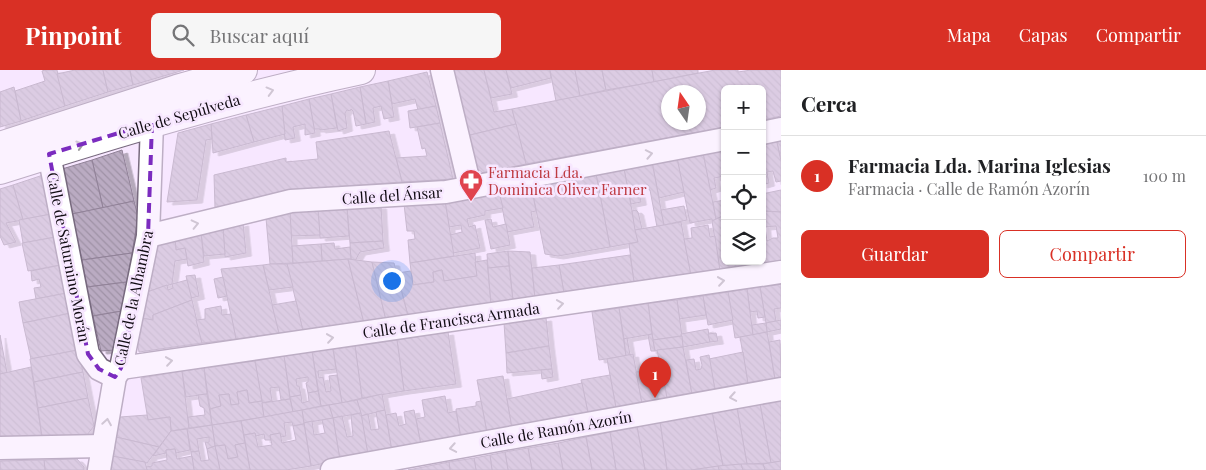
<!DOCTYPE html>
<html lang="es">
<head>
<meta charset="utf-8">
<style>
  body { margin:0; font-family:"Playfair Display",serif; background:#f6f6f6; color:#202124 }
  .controls { position:absolute; right:15px; top:15px; display:grid; overflow:hidden; border-radius:8px; box-shadow:0 1px 4px #0004 }
  .controls button { width:45px; height:45px; display:grid; place-items:center; padding:0; border:0; border-bottom:1px solid #e0e0e0; background:#fff; color:#202124; font:25px sans-serif }
  .compass { position:absolute; left:661px; top:15px; width:45px; height:45px; border-radius:50%; background:#fff; box-shadow:0 1px 4px #0004; rotate:347deg }
  .you { position:absolute; left:391px; top:210px; width:18px; height:18px; margin:-12px; border:4px solid #fff; border-radius:50%; background:#1a73e8; box-shadow:0 0 0 8px #1a73e833 }
  .badge { display:grid; place-items:center; width:32px; height:32px; border-radius:50%; background:#d93025; color:#fff; font-size:16px; font-weight:700 }
  .pin { position:absolute; translate:-50% -41px; filter:drop-shadow(0 1px 2px #0008) }
  .pin::after { content:''; position:absolute; top:26px; width:18px; height:15px; background:inherit; clip-path:polygon(0 0,100% 0,50% 100%) }
  .list { margin:0; padding:0; list-style:none }
  h2 { display:flex; justify-content:space-between; align-items:center; height:65px; margin:0; padding:0 20px; font-size:21px }
  h2 small { font-size:16px; font-weight:400; color:#757577 }
  .list li { display:grid; grid-template-columns:32px 1fr auto; gap:15px; align-items:center; box-sizing:border-box; height:80px; padding:0 20px; border-top:1px solid #e0e0e0 }
  .list b { display:block; font-size:19px; white-space:nowrap }
  .list p { margin:0; font-size:16px; white-space:nowrap; color:#757577 }
  .list em { font-size:16px; font-style:normal; color:#757577 }
  .actions { display:flex; gap:10px; padding:15px 20px }
  .actions a { flex:1; padding:11px 0; border:1px solid #d93025; border-radius:8px; text-align:center; font-size:18px; color:#d93025 }
  .actions .main { background:#d93025; color:#fff }
  .icon { flex:none; width:28px; height:28px; fill:none; stroke:currentColor; stroke-width:2; stroke-linecap:round; stroke-linejoin:round }
  .map { position:relative; flex:none; width:781px; height:400px; overflow:hidden }
  header { display:flex; align-items:center; gap:30px; box-sizing:border-box; height:70px; padding:0 25px; background:#d93025; color:#fff }
  header strong { font-size:24px }
  nav { display:flex; gap:28px; margin-inline-start:auto; font-size:18px }
  .search { width:350px; height:45px; background:#f6f6f6; display:flex; align-items:center; gap:12px; box-sizing:border-box; padding:0 18px; border-radius:8px; color:#757577; font-size:19px }
  main { display:flex }
  aside { flex:1; background:#fff }
  .map>svg:first-child { display:block }
  .building { fill:url(#building-back-hatch); stroke:#918298; fill-rule:evenodd; filter:url(#shadow) }
  .lines { fill:none; stroke-linecap:round; stroke-linejoin:round }
  .minor-casing { stroke:#77697e; stroke-width:25 }
  .tertiary-casing { stroke:#77697e; stroke-width:30 }
  .minor { stroke:#fff; stroke-width:22 }
  .tertiary { stroke:#fff; stroke-width:28 }
  .oneway { stroke:#9f9da0 }
  .marked { fill:none; stroke:#7b2cbf; stroke-width:4; stroke-dasharray:10 6; stroke-linejoin:round }
  .labels { text-anchor:middle; dominant-baseline:central; stroke-width:5; stroke-linejoin:round; paint-order:stroke }
  .street-label { font-size:15px; fill:#100b12; stroke:#f7e7ff }
  .health-label { font-size:15px; fill:#be3a42; stroke:#f7e7ff; text-anchor:start }
</style>
</head>
<body>
<header>
<strong>Pinpoint</strong>
<div class="search"><svg class="icon" aria-label="search" viewBox="0 0 24 24"><circle cx="10" cy="10" r="6"/><path d="M15 15l6 6"/></svg>Buscar aquí</div>
<nav><a>Mapa</a><a>Capas</a><a>Compartir</a></nav>
</header>
<main>
<div class="map">
<svg width="781" height="400" viewBox="0 0 781 400">
  <defs>
    <pattern id="building-back-hatch" width="6" height="6" patternUnits="userSpaceOnUse" patternTransform="scale(1.25)"><rect width="6" height="6" fill="#baabc2"/><path d="M-1 5l2 2M0 0l6 6M5-1l2 2" fill="none" stroke="#9f92a6"/></pattern>
    <filter id="shadow"><feDropShadow dx="5.5" dy="3" stdDeviation="0" flood-color="#0004"/></filter>
  </defs>
  <rect width="100%" height="100%" fill="#f7e7ff"/>
  <g class="building">
    <path d="M45 0H57L65 36 21 51 15 21 45 11 42 1Z"/>
    <path d="M75 0H103L108 22 65 36 57 4Z"/>
    <path d="M103 0H130L133 15 108 22Z"/>
    <path d="M130 0H184L133 15Z"/>
    <path d="M453 0H484L494 42 512 39 516 54 466 66Z"/>
    <path d="M484 0H506L512 24 491 28Z"/>
    <path d="M506 0H550L551 8 511 18Z"/>
    <path d="M550 0H575L580 26 556 31Z"/>
    <path d="M575 0H602L606 20 580 26Z"/>
    <path d="M602 0H652L654 12 606 20Z"/>
    <path d="M652 0H698V3L654 12Z"/>
    <path d="M715 0H738V2L751 0H781V46L762 50V19H725V57L526 94 512 39ZM668 22H698V52H668Z"/>
    <path d="M427 2 436 36 418 40 415 29 392 34 388 11Z"/>
    <path d="M388 11 394 47 384 49 381 36 373 38 375 52 366 54 360 17Z"/>
    <path d="M14 17 21 51 0 57V22Z"/>
    <path d="M360 17 366 54 356 56 353 41 351 39 350 41 347 40 345 43 347 58 338 61 331 24Z"/>
    <path d="M331 24 337 58 320 60V59H314L309 29Z"/>
    <path d="M309 29 315 63 305 65V54L293 57 295 68 285 70 282 36Z"/>
    <path d="M282 36 285 64 254 72 246 45Z"/>
    <path d="M436 36 440 53 410 58 408 41Z"/>
    <path d="M246 45 254 72 213 83 211 54Z"/>
    <path d="M440 53 453 109 402 112 396 88 427 86 425 78 422 79 417 57Z"/>
    <path d="M211 54 212 69 206 70 197 130 167 132 178 63Z"/>
    <path d="M516 54 526 94 483 103 474 96 466 66Z"/>
    <path d="M389 61 402 112 290 120 215 138 214 105 286 88V92L318 89 316 72Z"/>
    <path d="M781 67V91L776 68Z"/>
    <path d="M776 68 781 91V111L776 112 773 101 767 102 769 113 762 115V71Z"/>
    <path d="M725 79V106L714 108 716 118 710 120 703 83Z"/>
    <path d="M122 80 134 131 103 138 92 90Z"/>
    <path d="M703 83 716 149 712 151V149L690 153 677 88Z"/>
    <path d="M677 88 684 122 659 128 652 92Z"/>
    <path d="M92 90 103 138 72 144 62 99Z"/>
    <path d="M652 92 664 155 657 157 650 120H649L648 115 638 117 641 132 631 134 624 99Z"/>
    <path d="M624 99 638 172 610 177 596 104Z"/>
    <path d="M596 104 610 177 558 186 545 184 531 115Z"/>
    <path d="M43 105 51 144 23 150 13 115Z"/>
    <path d="M13 115 23 150 6 153 16 172 4 175 0 166V119Z"/>
    <path d="M531 115 536 141 531 142 534 157 507 162 499 122Z"/>
    <path d="M781 120V142L764 141 762 124Z"/>
    <path d="M499 122 503 138 485 141V145L467 149 469 157 475 155 480 178 453 183 450 165 462 162 461 155 449 157 445 131Z"/>
    <path d="M725 130V145L716 149 713 132Z"/>
    <path d="M134 131 138 147 132 183 82 190 72 144Z"/>
    <path d="M445 131 454 186 410 193 408 170 415 169 414 161H407L404 134Z"/>
    <path d="M381 136 383 171 350 173 347 138Z"/>
    <path d="M684 136 687 150 664 155 661 140Z"/>
    <path d="M347 138 349 166 320 168 318 140Z"/>
    <path d="M318 140 320 165 291 166 290 142Z"/>
    <path d="M636 140 638 142 642 159 635 160 632 141Z"/>
    <path d="M762 141 781 142V192L761 195 760 191H762ZM776 156 778 168H773L767 171 765 157Z"/>
    <path d="M290 142 293 193 270 194 266 148Z"/>
    <path d="M51 144 56 167 23 173 19 150Z"/>
    <path d="M725 145V155H722L725 175V191H760L761 195 720 201 712 151Z"/>
    <path d="M491 149 493 157 506 154 510 175 491 179 485 150Z"/>
    <path d="M681 152 691 205 634 212 629 174 638 172 635 160Z"/>
    <path d="M243 153 246 183 225 187 223 158Z"/>
    <path d="M708 155 710 167 715 166 720 201 691 205 684 169 692 168 691 158Z"/>
    <path d="M223 158 225 184 204 186 201 163Z"/>
    <path d="M201 163 204 192 188 196 185 178 176 180 175 169Z"/>
    <path d="M56 167 61 195 28 201 22 173Z"/>
    <path d="M175 169 176 180 185 178 187 189 175 191 172 214 147 222 154 174Z"/>
    <path d="M383 171 384 178 360 182 355 191H351L350 173Z"/>
    <path d="M334 173 335 179 350 177 351 189 322 191 321 174Z"/>
    <path d="M321 174 322 191 293 193 292 176Z"/>
    <path d="M508 181 509 196 488 198 487 184Z"/>
    <path d="M508 181 530 182 535 228 513 231Z"/>
    <path d="M132 183 127 212 87 217 82 190Z"/>
    <path d="M475 183 477 206 444 211 442 200 433 202 434 212 413 215 410 193Z"/>
    <path d="M630 185 634 212 564 223 559 195Z"/>
    <path d="M348 189 364 253 303 261 287 194Z"/>
    <path d="M348 189 372 192 386 250 364 253Z"/>
    <path d="M487 190 491 234 408 246 397 203 411 201 413 215 434 212 433 202 442 200 444 211 477 206 475 192Z"/>
    <path d="M372 192 394 193 408 246 386 250Z"/>
    <path d="M270 194H287L293 217 269 220 263 195Z"/>
    <path d="M61 195 67 223 36 229 34 218 41 217 39 209 32 211 31 201Z"/>
    <path d="M263 195 279 263 236 269 221 199Z"/>
    <path d="M559 195 564 223 535 228 532 198Z"/>
    <path d="M509 196 513 231 491 234 488 198Z"/>
    <path d="M195 205 199 226 191 228 186 206Z"/>
    <path d="M223 207 227 226 218 228 214 209Z"/>
    <path d="M187 210 192 230 153 245V250L141 248 147 222 167 215 168 220 173 218 172 214Z"/>
    <path d="M127 212 122 241 93 246 87 217Z"/>
    <path d="M781 214V238L774 239 776 251 766 253 760 217Z"/>
    <path d="M760 217 765 247 758 248 757 241 750 242 747 219Z"/>
    <path d="M747 219 753 265 735 268 728 222Z"/>
    <path d="M728 222 733 250 708 255 703 226Z"/>
    <path d="M67 223 71 243 23 253 19 232Z"/>
    <path d="M703 226 706 245 679 249 677 230Z"/>
    <path d="M192 230 202 273 139 282 137 271 141 248 153 250V245Z"/>
    <path d="M677 230 682 266 653 270 648 233Z"/>
    <path d="M296 231 303 261 279 263 272 235Z"/>
    <path d="M648 233 652 264 624 269 619 238Z"/>
    <path d="M221 236 222 245 231 244 236 269 202 273 196 250 205 249V239Z"/>
    <path d="M619 238 626 286 599 290 592 242Z"/>
    <path d="M122 241 115 280 101 281 93 246Z"/>
    <path d="M71 243 78 280 31 289 23 253Z"/>
    <path d="M546 248 549 276 506 283 504 253Z"/>
    <path d="M781 250V259L767 262 766 253Z"/>
    <path d="M766 253 767 262 753 265 752 255Z"/>
    <path d="M708 259 710 272 683 277 681 264Z"/>
    <path d="M448 262 456 314 404 321 397 270Z"/>
    <path d="M767 262 775 309 748 314 740 267Z"/>
    <path d="M716 263 718 271 710 272 708 264Z"/>
    <path d="M652 264 655 281H651L648 265Z"/>
    <path d="M0 265 7 303 0 304Z"/>
    <path d="M682 266 683 277 655 281 653 270Z"/>
    <path d="M627 268 630 285 626 286 624 269Z"/>
    <path d="M397 270 404 321 362 328 355 276Z"/>
    <path d="M780 270 781 308 775 309 769 272Z"/>
    <path d="M355 276 362 328 342 333 333 279Z"/>
    <path d="M549 276 552 299 507 303 506 283Z"/>
    <path d="M683 277 692 324 667 328 657 280Z"/>
    <path d="M333 279 336 299 318 301 319 308 323 307 326 322 331 321 329 306 337 305 342 333 321 336 312 281Z"/>
    <path d="M78 280 83 302 34 312 30 289Z"/>
    <path d="M312 281 318 321 308 323 306 313 308 312V307L296 309 297 316H299L301 325 290 327 284 286Z"/>
    <path d="M743 282 748 314 715 320 709 289Z"/>
    <path d="M633 284 642 333 616 338 607 289Z"/>
    <path d="M709 285 715 320 692 324 686 290 694 289 696 300 701 299 702 295 700 287Z"/>
    <path d="M284 286 290 329 281 330 279 317 270 318 272 331 262 333 255 291Z"/>
    <path d="M255 291 262 331 249 333 247 320 237 322 239 334 231 335 229 324 219 325 221 336 210 339 204 298Z"/>
    <path d="M31 297 42 367 0 368V304Z"/>
    <path d="M661 297 667 328 642 333 636 302 645 301 646 309 654 308 652 299Z"/>
    <path d="M204 298 207 324 186 327 182 301Z"/>
    <path d="M552 299 553 307 542 309 541 300Z"/>
    <path d="M182 301 189 358 171 361 170 347 148 350 141 308Z"/>
    <path d="M83 302 88 328 38 338 34 312Z"/>
    <path d="M610 305 616 338 588 343 581 310Z"/>
    <path d="M503 306 512 358 487 363 477 310Z"/>
    <path d="M582 313 588 343 512 358 507 329Z"/>
    <path d="M247 320 249 333 262 331 264 347 212 355 210 339 221 336 219 325 229 324 231 335 239 334 237 322Z"/>
    <path d="M318 321 321 336 293 342 290 327 301 325 302 333 309 331 308 323Z"/>
    <path d="M207 324 212 355 189 358 188 347 205 345 204 338 200 336 198 325Z"/>
    <path d="M382 324 385 340 361 346 357 330Z"/>
    <path d="M445 326 448 343 456 341 461 368 421 375 416 349 425 347 422 330Z"/>
    <path d="M88 328 94 356 87 365 42 367 38 338Z"/>
    <path d="M290 329 293 342 264 347 262 333Z"/>
    <path d="M357 330 361 343 333 348 329 335Z"/>
    <path d="M781 330V391L771 393 760 334Z"/>
    <path d="M481 331 487 363 461 368 456 339 476 336V332Z"/>
    <path d="M760 334 771 393 747 394 737 338Z"/>
    <path d="M329 335 333 348 304 353 302 340Z"/>
    <path d="M737 338 747 394 723 396 712 342Z"/>
    <path d="M302 340 304 354 293 356 292 352 284 353 286 366 281 367 280 363 270 365 271 370H265L264 364 256 366 255 363 244 365 241 351Z"/>
    <path d="M385 340 392 381 368 385 361 346 368 344 371 360 379 359 376 342Z"/>
    <path d="M414 340 421 375 392 381 386 345 396 343 399 356 406 354 404 342Z"/>
    <path d="M712 342 723 396 691 400H667L660 352Z"/>
    <path d="M361 343 368 385 340 390 333 348 342 346 347 367 353 366 351 345Z"/>
    <path d="M147 345 148 350 170 347 171 361 159 377 116 367 120 347Z"/>
    <path d="M333 348 340 390 311 396 304 353 312 351 314 365 325 363 322 350Z"/>
    <path d="M241 351 245 373 235 375 238 387 228 389 225 375 215 376 212 355Z"/>
    <path d="M660 352 667 400H645L637 357Z"/>
    <path d="M304 354 311 396 286 400H250L244 365 255 363 258 377 272 375 270 365 280 363 282 373 296 370 293 356Z"/>
    <path d="M212 355 215 376 207 379 205 372H209V367L197 369 199 381 191 382 187 359Z"/>
    <path d="M637 357 645 400H616L610 362Z"/>
    <path d="M187 359 190 380 176 383 175 379 166 380V383L153 386 171 361Z"/>
    <path d="M610 362 616 400H592L586 367Z"/>
    <path d="M116 367 159 377 147 393 112 386Z"/>
    <path d="M586 367 592 400H563L558 373Z"/>
    <path d="M245 373 250 400H220L215 376 225 375 228 389 238 387 235 375Z"/>
    <path d="M558 373 563 400H532L528 378Z"/>
    <path d="M215 376 220 400H194L191 382 199 381 201 391 209 390 207 379Z"/>
    <path d="M528 378 532 400H508L505 382Z"/>
    <path d="M175 379 177 389 192 386 194 400H147L146 397 152 396V393L167 390 166 380Z"/>
    <path d="M505 382 508 400H492L490 385Z"/>
    <path d="M490 385 492 400H476L474 388Z"/>
    <path d="M112 386 145 392 147 400H109Z"/>
    <path d="M474 388 476 400H450L449 392Z"/>
    <path d="M77 389 84 397V400H45L44 390Z"/>
    <path d="M44 390 45 400H0V391Z"/>
    <path d="M781 391V400H765L763 394Z"/>
    <path d="M449 392 450 400H408Z"/>
    <path d="M741 394 743 400H719L718 396Z"/>
    <path d="M741 394H763L765 400H743Z"/>
    <path d="M718 396 719 400H691Z"/>
  </g>
  <g class="lines">
    <g class="minor-casing">
      <g id="minor">
        <path d="M442 0 470 117"/>
        <path d="M762 63 781 59"/>
        <path d="M49 84 88 284 99 299 115 307"/>
        <path d="M148 166 291 131 446 122 725 69"/>
        <path d="M121 298 781 202"/>
        <path d="M0 378 103 376"/>
        <path d="M99 400 115 307 121 298 148 166 152 53"/>
        <path d="M332 400 781 319"/>
      </g>
    </g>
    <g class="tertiary-casing">
      <g id="tertiary">
        <path d="M0 76 177 19 243 0"/>
        <path d="M0 100C119 62 239 26 361 0"/>
      </g>
    </g>
    <use href="#minor" class="minor"/>
    <use href="#tertiary" class="tertiary"/>
  </g>
  <defs><path id="oneway-chevron" d="M-2-3.5L2.5 0L-2 3.5" fill="none" stroke-width="1.6" stroke-linecap="round" stroke-linejoin="round" transform="scale(1.25)"/></defs>
  <g class="oneway">
    <use href="#oneway-chevron" transform="translate(270 21) rotate(-15)"/>
    <use href="#oneway-chevron" transform="translate(80 75) rotate(-17)"/>
    <use href="#oneway-chevron" transform="translate(649 84) rotate(-11)"/>
    <use href="#oneway-chevron" transform="translate(195 154) rotate(-13)"/>
    <use href="#oneway-chevron" transform="translate(721 211) rotate(-8)"/>
    <use href="#oneway-chevron" transform="translate(560 234) rotate(-8)"/>
    <use href="#oneway-chevron" transform="translate(330 268) rotate(-8)"/>
    <use href="#oneway-chevron" transform="translate(169 291) rotate(-8)"/>
    <use href="#oneway-chevron" transform="translate(733 327) rotate(170)"/>
    <use href="#oneway-chevron" transform="translate(107 352) rotate(-81)"/>
    <use href="#oneway-chevron" transform="translate(453 378) rotate(170)"/>
  </g>
  <path d="M0 0H781V400H0ZM152 53 148 166 121 298 115 307 99 299 88 284 49 84Z" fill="#f7e7ff" fill-opacity=".55" fill-rule="evenodd"/>
  <path class="marked" d="M152 53 148 166 121 298 115 307 99 299 88 284 49 84Z"/>
  <defs>
    <g id="pharmacy-pin" transform="scale(1.25)"><path d="M0 17L-7.5 6A9.5 9.5 0 1 1 7.5 6Z" fill="#e0444e" stroke="#f7e7ff"/><path d="M-2-6h4v4h4v4h-4v4h-4v-4h-4v-4h4Z" fill="#fff"/></g>
  </defs>
  <g fill-rule="evenodd">
    <use href="#pharmacy-pin" x="471" y="111"/>
  </g>
  <g class="labels">
    <g class="street-label">
      <text transform="translate(179 46) rotate(-16)">Calle de Sepúlveda</text>
      <text transform="translate(392 125) rotate(-4)">Calle del Ánsar</text>
      <text transform="translate(69 187) rotate(79)">Calle de Saturnino Morán</text>
      <text transform="translate(133 228) rotate(-78)">Calle de la Alhambra</text>
      <text transform="translate(451 250) rotate(-8)">Calle de Francisca Armada</text>
      <text transform="translate(556 359) rotate(-10)">Calle de Ramón Azorín</text>
    </g>
    <g class="health-label">
      <text x="488" y="102">Farmacia Lda.<tspan x="488" dy="17">Dominica Oliver Farner</tspan></text>
    </g>
  </g>
</svg>
<div class="controls">
<button>+</button>
<button>−</button>
<button><svg class="icon" aria-label="locate" viewBox="0 0 24 24"><circle cx="12" cy="12" r="6"/><path d="M12 2v4M12 18v4M2 12h4M18 12h4"/></svg></button>
<button><svg class="icon" aria-label="layers" viewBox="0 0 24 24"><path d="M12 4l9 5-9 5-9-5zM3 14l9 5 9-5"/></svg></button>
</div>
<svg class="compass" viewBox="-18 -18 36 36"><path d="M0-13l5 13h-10z" fill="#e53935"/><path d="M0 13l5-13h-10z" fill="#757577"/></svg>
<div class="you"></div>
<div class="pin badge" style="left:655px;top:328px">1</div>
</div>
<aside>
<h2>Cerca<small></small></h2>
<ul class="list">
<li><span class="badge">1</span><div><b>Farmacia Lda. Marina Iglesias</b><p>Farmacia · Calle de Ramón Azorín</p></div><em>100 m</em></li>
</ul>
<div class="actions"><a class="main">Guardar</a><a>Compartir</a></div>
</aside>
</main>
</body>
</html>
